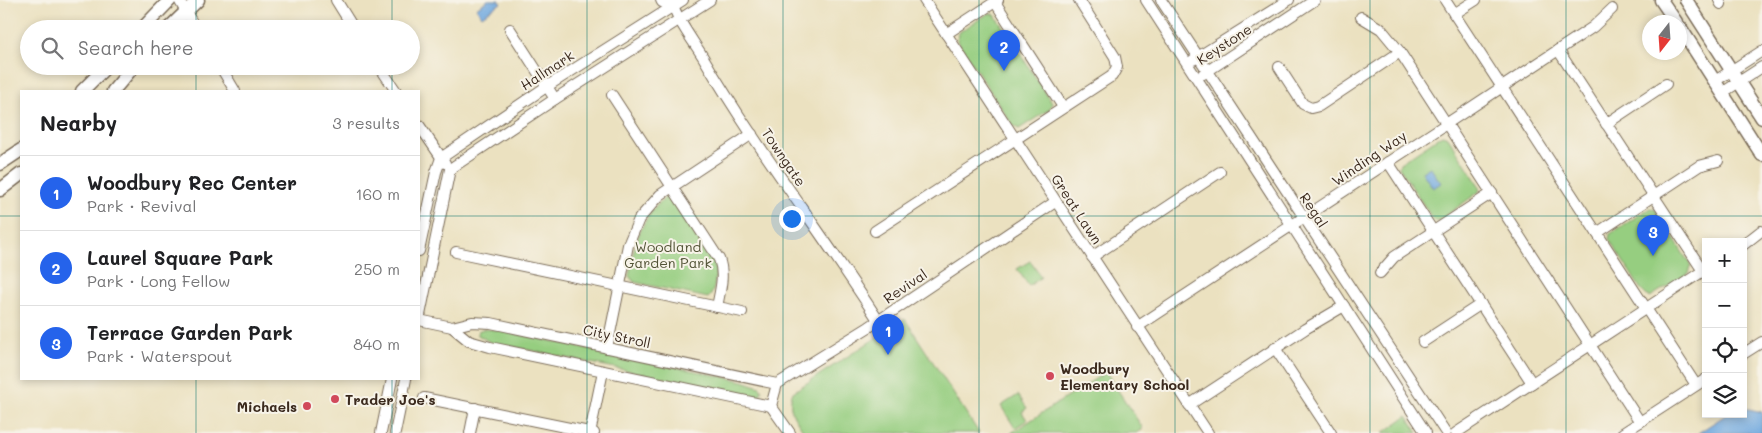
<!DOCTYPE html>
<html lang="en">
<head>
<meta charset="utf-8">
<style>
  body { margin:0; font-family:Mali,sans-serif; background:#f6f6f6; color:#202124 }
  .controls { position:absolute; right:15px; bottom:15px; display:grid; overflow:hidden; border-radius:0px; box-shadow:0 2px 8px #0003 }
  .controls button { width:45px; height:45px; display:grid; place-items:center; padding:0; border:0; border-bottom:1px solid #e0e0e0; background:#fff; color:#202124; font:25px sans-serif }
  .compass { position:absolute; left:1642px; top:15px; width:45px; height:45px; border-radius:50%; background:#fff; box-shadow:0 2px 8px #0003; rotate:197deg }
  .you { position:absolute; left:791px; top:218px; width:18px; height:18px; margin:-12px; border:4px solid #fff; border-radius:50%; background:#1a73e8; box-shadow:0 0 0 8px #1a73e833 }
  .badge { display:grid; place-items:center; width:32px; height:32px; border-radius:50%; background:#2563eb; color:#fff; font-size:16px; font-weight:700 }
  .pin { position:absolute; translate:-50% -41px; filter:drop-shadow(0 1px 2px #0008) }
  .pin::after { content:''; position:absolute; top:26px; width:18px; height:15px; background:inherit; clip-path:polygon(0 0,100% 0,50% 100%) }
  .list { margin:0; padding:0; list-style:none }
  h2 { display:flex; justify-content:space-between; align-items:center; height:65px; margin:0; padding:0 20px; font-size:21px }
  h2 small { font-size:16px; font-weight:400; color:#757577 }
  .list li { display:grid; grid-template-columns:32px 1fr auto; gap:15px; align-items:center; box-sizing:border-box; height:75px; padding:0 20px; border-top:1px solid #e0e0e0 }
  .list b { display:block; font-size:19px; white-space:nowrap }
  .list p { margin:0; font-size:16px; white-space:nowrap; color:#757577 }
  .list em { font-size:16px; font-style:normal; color:#757577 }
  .icon { flex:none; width:28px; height:28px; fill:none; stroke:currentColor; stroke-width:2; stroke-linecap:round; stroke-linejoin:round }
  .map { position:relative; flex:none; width:1762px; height:433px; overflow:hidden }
  .search { position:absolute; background:#fff; box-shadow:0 2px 8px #0003; left:20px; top:20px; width:400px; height:55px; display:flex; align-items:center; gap:12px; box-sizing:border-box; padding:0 18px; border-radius:28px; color:#757577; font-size:19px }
  .panel { position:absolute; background:#fff; box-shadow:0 2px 8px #0003; left:20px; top:90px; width:400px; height:290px; border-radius:0px }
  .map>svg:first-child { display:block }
  .green { fill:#96ce80; stroke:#687c4f }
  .water { fill:#70a8df; stroke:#56697e }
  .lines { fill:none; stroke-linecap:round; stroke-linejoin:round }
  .minor-casing { stroke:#796a57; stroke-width:12 }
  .major-casing { stroke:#796a57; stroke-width:15 }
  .minor { stroke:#fff; stroke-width:10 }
  .major { stroke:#fff; stroke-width:12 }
  .grid { fill:none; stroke:#0f766e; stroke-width:1; stroke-opacity:0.55 }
  .poi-dot { fill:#d1495b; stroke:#f7f3e8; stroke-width:2 }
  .labels { text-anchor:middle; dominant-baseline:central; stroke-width:4; stroke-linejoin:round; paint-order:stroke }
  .street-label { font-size:14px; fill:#3b2a1e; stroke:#f7f3e8 }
  .park-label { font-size:14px; fill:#525336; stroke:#f7f3e8 }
  .poi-label { font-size:14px; font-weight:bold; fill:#3b2a1e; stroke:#f7f3e8; text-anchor:start }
</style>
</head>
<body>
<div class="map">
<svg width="1762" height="433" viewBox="0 0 1762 433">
  <rect width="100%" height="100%" fill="#f7f3e8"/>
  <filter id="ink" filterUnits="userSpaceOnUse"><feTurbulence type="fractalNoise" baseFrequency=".02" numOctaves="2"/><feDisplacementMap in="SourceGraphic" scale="10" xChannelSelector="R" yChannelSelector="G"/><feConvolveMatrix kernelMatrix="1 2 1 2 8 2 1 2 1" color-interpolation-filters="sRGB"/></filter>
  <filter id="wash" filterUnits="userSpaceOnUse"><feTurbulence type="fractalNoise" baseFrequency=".0096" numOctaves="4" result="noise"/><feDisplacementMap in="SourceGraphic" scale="20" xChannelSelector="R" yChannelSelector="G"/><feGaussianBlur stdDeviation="1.12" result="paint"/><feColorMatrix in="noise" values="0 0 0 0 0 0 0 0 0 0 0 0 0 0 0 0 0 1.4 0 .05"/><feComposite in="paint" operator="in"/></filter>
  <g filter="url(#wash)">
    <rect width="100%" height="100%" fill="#ebe1c0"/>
    <g class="green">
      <path d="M989 13 995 15 1052 103 1050 109 1019 129 1013 126 957 40 958 33Z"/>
      <path d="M1442 135 1448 137 1480 187 1479 192 1438 221H1434L1399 167 1400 163Z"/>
      <path d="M666 197 674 199 714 261C717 271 716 292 708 298L634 282 629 276C634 244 640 219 666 197Z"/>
      <path d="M1650 208 1655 209 1691 266 1689 273 1650 297 1646 295 1642 291 1609 239 1610 234Z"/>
      <path d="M1030 261 1041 277 1029 286 1017 269Z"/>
      <path d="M905 319 979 433H805C796 419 786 409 793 392Z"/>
      <path d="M483 329 498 330 743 381 760 387 762 391 759 396 755 397 490 342 478 335V331Z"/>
      <path d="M1106 372 1142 427V430L1136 433H1011Z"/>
      <path d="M1018 395 1027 408 1022 412 1027 420 1015 428 1001 406Z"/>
      <path d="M1407 416 1418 433H1383Z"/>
    </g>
    <g class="water">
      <path d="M488 0H499L501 3 482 16 476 8Z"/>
      <path d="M1430 167 1441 183 1433 188 1422 172Z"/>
      <path d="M1743 409H1749L1762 412V433H1698L1727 414H1743Z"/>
    </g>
  </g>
  <g filter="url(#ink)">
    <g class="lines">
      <g class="minor-casing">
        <g id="minor">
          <path d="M179 0 196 29"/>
          <path d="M336 0 354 29"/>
          <path d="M661 0 662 2 673 6"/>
          <path d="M672 0C674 16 694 42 703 57 756 148 821 231 878 320"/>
          <path d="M924 0 1208 433"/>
          <path d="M1146 0 1426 433"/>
          <path d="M1161 0 1446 433"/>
          <path d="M1445 0 1696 385"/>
          <path d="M1719 0 1721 4"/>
          <path d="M995 2 1063 107"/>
          <path d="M1454 14 1476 0"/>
          <path d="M1361 17 1381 29 1400 52 1640 422"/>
          <path d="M510 29 555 99"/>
          <path d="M946 34 998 0"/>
          <path d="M1558 50 1703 271"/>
          <path d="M1193 60 1289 0"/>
          <path d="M220 66 235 91"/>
          <path d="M379 66 396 91"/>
          <path d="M1279 67 1303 104 1311 108 1319 106 1400 52"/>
          <path d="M1203 74 1315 0"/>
          <path d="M1715 81 1762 51"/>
          <path d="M1722 93 1762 67"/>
          <path d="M612 95 719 259C725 275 720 291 717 307"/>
          <path d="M1606 124 1666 84"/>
          <path d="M419 125 445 163"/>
          <path d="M1388 162 1532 383"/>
          <path d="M875 231 1112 76 1117 67 1115 57 1079 0"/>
          <path d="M1597 233 1699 166 1718 161"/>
          <path d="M1743 245 1761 231"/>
          <path d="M419 251 436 172 441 158 546 87 683 0"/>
          <path d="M456 252 742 312"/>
          <path d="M1092 257 1220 172"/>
          <path d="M1380 273 1394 257 1492 193"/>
          <path d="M419 320 450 169 555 99 710 0"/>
          <path d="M419 320 452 327 472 322 491 323 777 384"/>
          <path d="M452 327 469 341 490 347 771 406"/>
          <path d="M1137 327C1290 228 1441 127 1593 27L1612 9"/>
          <path d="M1423 342 1481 304"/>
          <path d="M607 348 628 245 639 219 660 195 752 134"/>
          <path d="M1275 348 1331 433"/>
          <path d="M1743 354 1762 342"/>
          <path d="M424 398 594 433"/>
          <path d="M1189 405 1305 329 1344 306"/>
          <path d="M381 433 392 379"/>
          <path d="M395 433 406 379"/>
          <path d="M470 433 475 408"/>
          <path d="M590 433 603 371"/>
          <path d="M790 433 771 406 777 384 869 327 1055 202"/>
          <path d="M1456 433 1706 269"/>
          <path d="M1623 433 1706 379"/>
        </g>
      </g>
      <g class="major-casing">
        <g id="major">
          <path d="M1661 0 1676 22"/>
          <path d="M1686 0 1762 118"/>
          <path d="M1680 27 1762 155"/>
          <path d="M142 29 170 0"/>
          <path d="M168 29 198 0"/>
          <path d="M82 91 107 66"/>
          <path d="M113 91 134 66"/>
          <path d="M0 164 21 150"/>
          <path d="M0 190 21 174"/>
        </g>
      </g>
      <use href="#minor" class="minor"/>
      <use href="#major" class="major"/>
    </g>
  </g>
  <path class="grid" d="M196 0V29M392 0V29M587 0V433M783 0V433M979 0V433M1175 0V433M1370 0V433M1566 0V433M196 66V91M392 66V91M0 216H21M419 216H1762M196 379V433M392 379V433"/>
  <g class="poi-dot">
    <circle cx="1050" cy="376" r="5"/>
    <circle cx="335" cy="399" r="5"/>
    <circle cx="307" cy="406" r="5"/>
  </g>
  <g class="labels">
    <g class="street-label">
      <text transform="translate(1224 44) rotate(-33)">Keystone</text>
      <text transform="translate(547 70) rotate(-33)">Hallmark</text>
      <text transform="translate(784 157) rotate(56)">Towngate</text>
      <text transform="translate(1369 158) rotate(-34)">Winding Way</text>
      <text transform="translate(1077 209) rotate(57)">Great Lawn</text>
      <text transform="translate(1314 210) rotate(57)">Regal</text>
      <text transform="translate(905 286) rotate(-34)">Revival</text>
      <text transform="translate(617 336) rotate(12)">City Stroll</text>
    </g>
    <g class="park-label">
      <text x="668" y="246">Woodland<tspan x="668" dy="16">Garden Park</tspan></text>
    </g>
    <g class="poi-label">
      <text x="1060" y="368">Woodbury<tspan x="1060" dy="16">Elementary School</tspan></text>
      <text x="345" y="399">Trader Joe's</text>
      <text x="297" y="406" text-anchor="end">Michaels</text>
    </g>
  </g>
</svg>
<div class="controls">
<button>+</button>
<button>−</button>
<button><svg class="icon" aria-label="locate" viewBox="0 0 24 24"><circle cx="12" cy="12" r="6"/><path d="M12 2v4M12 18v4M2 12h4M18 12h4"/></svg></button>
<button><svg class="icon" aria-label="layers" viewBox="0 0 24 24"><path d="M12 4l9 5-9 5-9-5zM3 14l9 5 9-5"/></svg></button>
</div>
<svg class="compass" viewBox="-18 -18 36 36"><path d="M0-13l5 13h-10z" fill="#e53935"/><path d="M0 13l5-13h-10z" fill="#757577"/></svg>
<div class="you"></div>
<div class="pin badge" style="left:888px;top:355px">1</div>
<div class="pin badge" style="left:1004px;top:71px">2</div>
<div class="pin badge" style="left:1653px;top:256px">3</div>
<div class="search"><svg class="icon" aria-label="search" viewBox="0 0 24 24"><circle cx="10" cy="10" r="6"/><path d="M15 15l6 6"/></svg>Search here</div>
<section class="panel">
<h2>Nearby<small>3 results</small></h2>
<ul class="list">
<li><span class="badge">1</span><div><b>Woodbury Rec Center</b><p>Park · Revival</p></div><em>160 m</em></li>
<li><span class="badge">2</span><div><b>Laurel Square Park</b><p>Park · Long Fellow</p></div><em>250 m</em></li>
<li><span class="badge">3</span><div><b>Terrace Garden Park</b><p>Park · Waterspout</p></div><em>840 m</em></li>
</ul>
</section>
</div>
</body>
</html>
